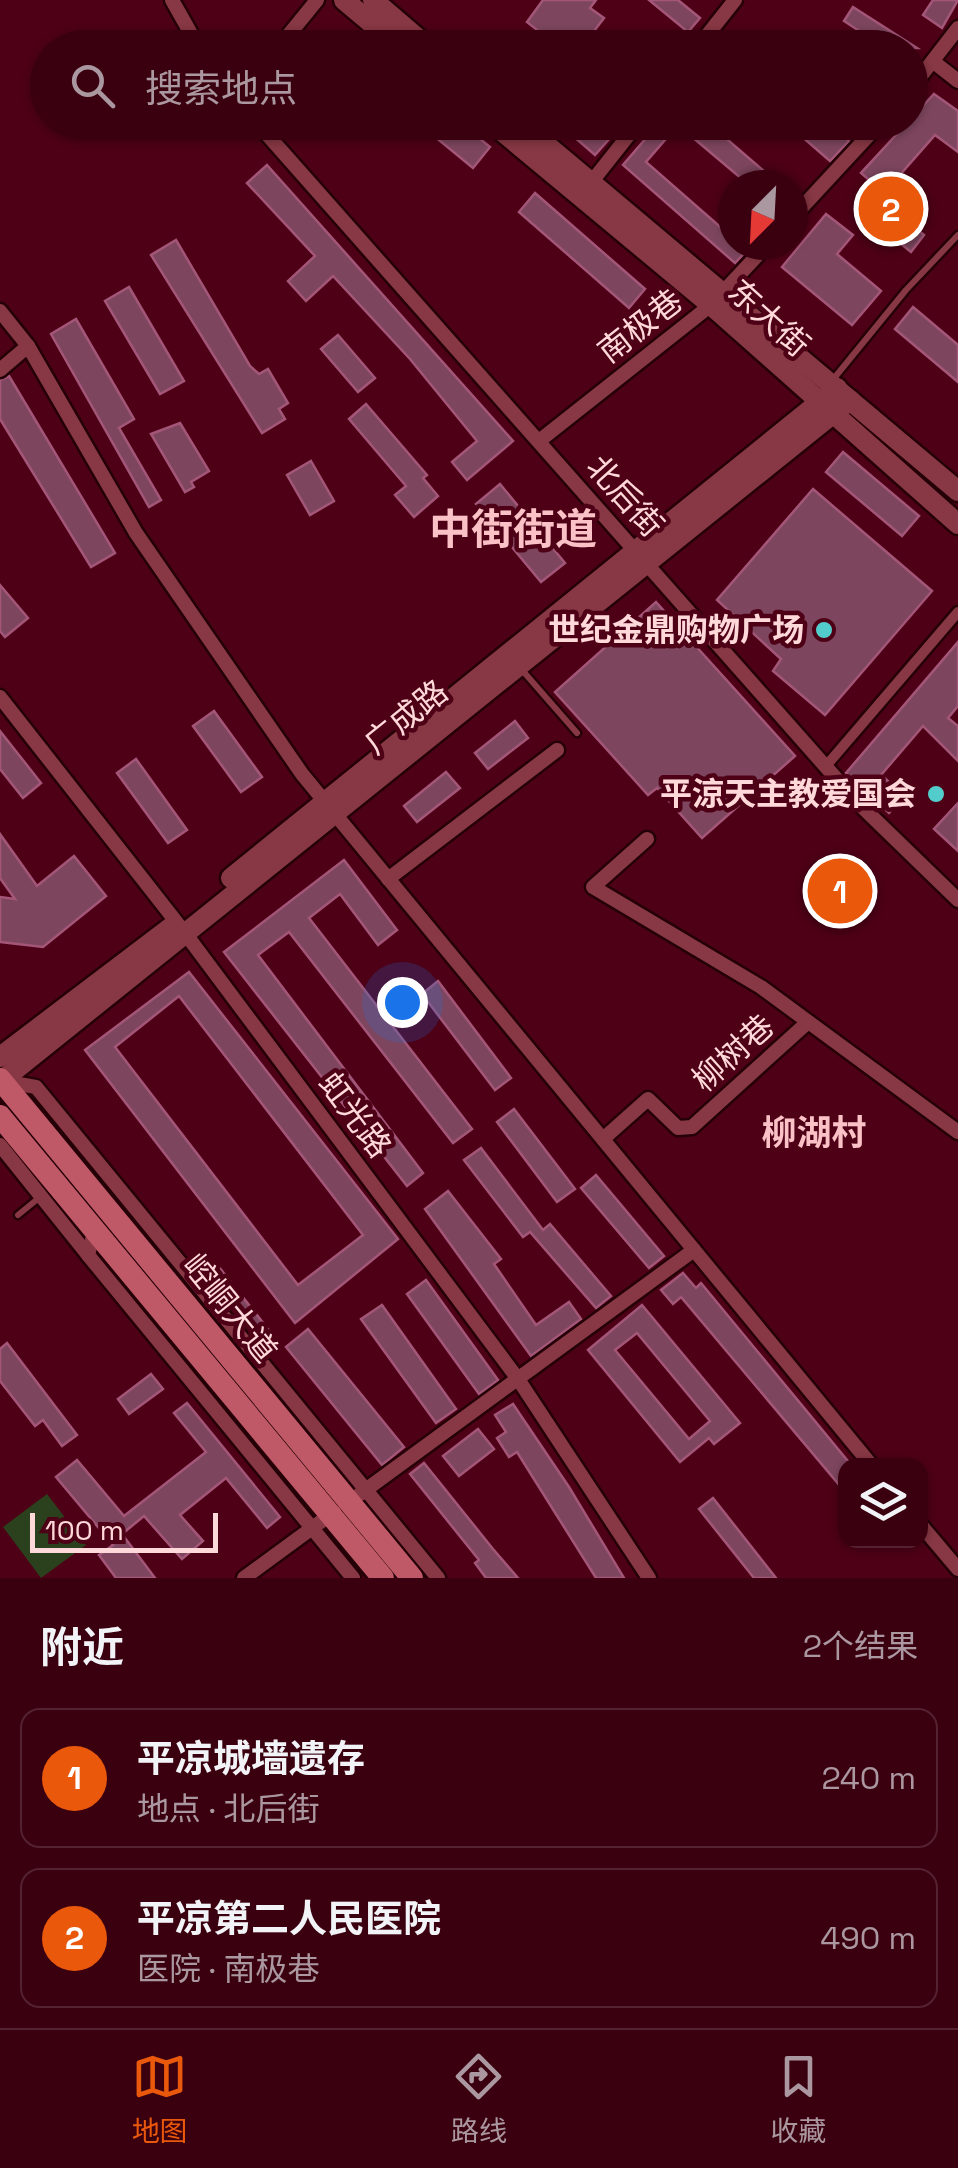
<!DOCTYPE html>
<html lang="zh">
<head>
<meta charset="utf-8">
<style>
  body { margin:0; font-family:"Space Grotesk","Noto Sans SC",sans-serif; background:#410a19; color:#f1f3f6 }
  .controls { position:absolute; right:30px; bottom:30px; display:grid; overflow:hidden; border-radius:20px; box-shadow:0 2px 8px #0004 }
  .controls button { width:90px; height:90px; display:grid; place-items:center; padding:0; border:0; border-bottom:2px solid #542230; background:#3a0010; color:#f1f3f6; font:50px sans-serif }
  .compass { position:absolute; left:718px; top:170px; width:90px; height:90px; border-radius:50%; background:#3a0010; box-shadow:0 2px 8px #0004; rotate:204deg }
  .scale { position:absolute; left:30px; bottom:25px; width:188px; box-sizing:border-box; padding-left:10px; border:5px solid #ffd8da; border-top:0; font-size:28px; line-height:35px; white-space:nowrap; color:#ffd8da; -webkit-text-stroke:8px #4e0016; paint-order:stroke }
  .you { position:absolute; left:402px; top:1002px; width:35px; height:35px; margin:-25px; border:8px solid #fff; border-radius:50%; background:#1a73e8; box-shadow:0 0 0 15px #1a73e833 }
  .badge { display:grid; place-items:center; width:65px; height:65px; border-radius:50%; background:#ea580c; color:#fff; font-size:32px; font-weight:700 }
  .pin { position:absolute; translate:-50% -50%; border:5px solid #fff; box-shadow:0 2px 10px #0006 }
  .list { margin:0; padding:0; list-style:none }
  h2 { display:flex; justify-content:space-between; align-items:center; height:130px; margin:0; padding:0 40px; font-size:42px }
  h2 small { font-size:32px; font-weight:400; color:#ab979f }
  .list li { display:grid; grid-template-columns:65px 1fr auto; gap:30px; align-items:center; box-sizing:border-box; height:140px; margin:0 20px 20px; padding:0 20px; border:2px solid #542230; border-radius:20px }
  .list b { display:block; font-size:38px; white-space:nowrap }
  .list p { margin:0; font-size:32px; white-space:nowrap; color:#ab979f }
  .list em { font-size:32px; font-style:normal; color:#ab979f }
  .icon { flex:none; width:55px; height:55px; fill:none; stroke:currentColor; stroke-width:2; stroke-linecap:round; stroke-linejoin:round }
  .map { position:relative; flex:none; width:958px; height:1578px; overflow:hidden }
  .search { position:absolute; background:#3a0010; box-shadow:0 2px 8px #0004; left:30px; right:30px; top:30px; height:110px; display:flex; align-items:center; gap:25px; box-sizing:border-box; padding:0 35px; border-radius:55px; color:#ab979f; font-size:38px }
  .sheet { height:450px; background:#3a0010 }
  nav { display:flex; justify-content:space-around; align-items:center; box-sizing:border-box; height:140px; border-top:2px solid #542230; background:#3a0010; font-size:28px; color:#ab979f }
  nav a { display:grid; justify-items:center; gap:5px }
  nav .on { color:#ea580c }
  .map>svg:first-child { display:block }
  .green { fill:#2b401d }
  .building { fill:#7d465e; stroke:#a35678; stroke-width:2.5; fill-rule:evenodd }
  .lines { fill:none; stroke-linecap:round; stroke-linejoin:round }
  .service-casing { stroke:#250107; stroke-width:11 }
  .pedestrian-casing { stroke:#250107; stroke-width:15 }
  .minor-casing { stroke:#250107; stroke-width:19 }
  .secondary-casing { stroke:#250107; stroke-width:25 }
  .primary-casing { stroke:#250107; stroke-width:28 }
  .service { stroke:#873844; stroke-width:6 }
  .pedestrian { stroke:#873844; stroke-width:10 }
  .minor { stroke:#873844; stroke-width:14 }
  .secondary { stroke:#873844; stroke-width:20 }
  .primary { stroke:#bf5967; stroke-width:22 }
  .poi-dot { fill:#53cdcb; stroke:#4e0016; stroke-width:4 }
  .labels { text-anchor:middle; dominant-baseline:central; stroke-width:9; stroke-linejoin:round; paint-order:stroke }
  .street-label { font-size:32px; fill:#ffd8da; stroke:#4e0016 }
  .poi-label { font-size:32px; font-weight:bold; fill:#ffd8da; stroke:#4e0016; text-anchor:end }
  .neighbourhood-label { font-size:35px; font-weight:bold; fill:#fac1c6; stroke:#4e0016 }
  .district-label { font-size:42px; font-weight:bold; fill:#fac1c6; stroke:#4e0016 }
</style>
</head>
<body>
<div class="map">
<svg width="958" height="1578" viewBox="0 0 958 1578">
  <rect width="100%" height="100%" fill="#4e0016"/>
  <path class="green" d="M47 1494 86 1545 41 1578 3 1527Z"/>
  <g class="building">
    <path d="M543 0H596L590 8 604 18 581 48H560L527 22Z"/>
    <path d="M649 0H678L700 18 688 32Z"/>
    <path d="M933 0H958L942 28 923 15Z"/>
    <path d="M853 7 917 48H885L844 21Z"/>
    <path d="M934 94 958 111V152L935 135 884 193 861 173Z"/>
    <path d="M417 122H459L490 147 473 168Z"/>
    <path d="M557 122H593L610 138 595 155Z"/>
    <path d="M660 122H707L780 185H749L678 125 646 162 733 238V245H752L735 263 623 165Z"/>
    <path d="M785 122H827L849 141 830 161Z"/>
    <path d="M267 165 513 441 467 480 452 462 477 441 410 359 333 276 306 301 288 281 315 256 247 183Z"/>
    <path d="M535 193 645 289 629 308 519 212Z"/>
    <path d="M880 200 924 235 911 252 867 216Z"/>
    <path d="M826 214 853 235 837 254 881 291 852 325 782 267Z"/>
    <path d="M176 240 250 366 259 374 268 369 288 403 279 409 285 419 262 433 151 255Z"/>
    <path d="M129 287 184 381 160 394 105 301Z"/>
    <path d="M913 307 958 345V382L895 329Z"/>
    <path d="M76 319 134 419 119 428 161 500 149 507 51 334Z"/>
    <path d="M338 335 375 378 358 392 321 349Z"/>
    <path d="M9 376 115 553 91 567 0 419V380Z"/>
    <path d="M366 404 427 475 423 478 438 496 414 517 395 495 406 486 349 419Z"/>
    <path d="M180 423 209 471 191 482 194 487 185 492 151 434Z"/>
    <path d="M843 452 919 516 902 536 826 472Z"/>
    <path d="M311 461 334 501 310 515 287 475Z"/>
    <path d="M500 484 565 563 541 582 476 504Z"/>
    <path d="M813 489 932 591 825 715 773 671 781 659 717 600Z"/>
    <path d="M0 585 28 618 5 637 0 631Z"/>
    <path d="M656 602 795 756 702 838 657 788 648 795 555 692Z"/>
    <path d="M958 642V706L948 718 958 726V761L923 726 881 775 904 795 889 813 846 773Z"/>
    <path d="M214 711 262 777 241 792 193 726Z"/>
    <path d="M515 721 528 738 488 769 475 753Z"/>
    <path d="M0 731 41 783 23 798 0 769Z"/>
    <path d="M136 759 187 830 168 843 117 773Z"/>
    <path d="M446 772 460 788 417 822 404 806Z"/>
    <path d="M958 803V851L934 829Z"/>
    <path d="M0 834 37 886 74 856 106 896 43 947 0 942V897L15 899 0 878Z"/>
    <path d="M344 860 397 930 378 945 340 894 309 918 472 1129 453 1143 289 932 258 955 423 1173 407 1186 224 952Z"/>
    <path d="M834 868 863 889 844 914 816 892Z"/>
    <path d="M189 972 398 1239 295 1323 85 1050ZM179 996 363 1235 298 1285 115 1047Z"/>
    <path d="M438 981 511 1078 495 1090 422 994Z"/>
    <path d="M514 1109 575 1189 557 1202 497 1122Z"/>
    <path d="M481 1148 543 1230 550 1224 611 1296 596 1308 530 1232 523 1237 464 1160Z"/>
    <path d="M596 1175 664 1256 649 1268 581 1188Z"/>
    <path d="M448 1191 501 1259 494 1264 536 1325 569 1302 581 1319 531 1356 425 1209Z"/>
    <path d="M215 1262 279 1343 268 1351 204 1271Z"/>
    <path d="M683 1273 696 1288 701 1283 852 1466H846V1493L681 1297 673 1304 661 1290Z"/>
    <path d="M426 1280 498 1380 479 1394 407 1294Z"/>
    <path d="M382 1305 456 1409 436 1423 361 1319Z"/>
    <path d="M642 1305 740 1423 714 1444 709 1438 680 1462 588 1350ZM637 1333 710 1421 689 1439 615 1350Z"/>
    <path d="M308 1329 404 1447 382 1465 286 1347Z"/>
    <path d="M7 1343 77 1435 62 1446 43 1420 35 1426 0 1381V1349Z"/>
    <path d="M151 1374 163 1389 129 1414 118 1399Z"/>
    <path d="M187 1403 280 1517 267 1528 226 1478 180 1515 203 1541 182 1559 144 1516 122 1534 155 1578H116L99 1555 113 1545 56 1477 77 1460 124 1516 206 1452 174 1413Z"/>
    <path d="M513 1404 569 1487 624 1578H596L517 1452 509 1457 497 1438 506 1432 495 1415Z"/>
    <path d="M478 1429 494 1449 459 1476 443 1456Z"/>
    <path d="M424 1463 493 1549 518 1578H486L475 1563 479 1560 410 1474Z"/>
    <path d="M713 1498 776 1578H754L699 1509Z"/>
  </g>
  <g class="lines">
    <g class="service-casing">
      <g id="service">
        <path d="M831 382 906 290 958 235"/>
        <path d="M522 670 577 733"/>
        <path d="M18 1215 40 1197"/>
      </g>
    </g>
    <g class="pedestrian-casing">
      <path id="pedestrian" d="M826 766 958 612"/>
    </g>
    <g class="minor-casing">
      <g id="minor">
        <path d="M172 0 199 48"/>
        <path d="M278 48 317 0"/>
        <path d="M697 48 735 0"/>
        <path d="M935 63 958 81"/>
        <path d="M910 90 958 28"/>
        <path d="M256 122 857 802 958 900"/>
        <path d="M586 189 639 122"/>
        <path d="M793 217 881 122"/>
        <path d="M0 311 28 346 136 533 302 774 872 1466"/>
        <path d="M0 370 28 346"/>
        <path d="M539 441 711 305 767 245"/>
        <path d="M0 697 185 933 518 1379 649 1578"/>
        <path d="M647 839 593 887 761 987 958 1132"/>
        <path d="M388 879 557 750"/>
        <path d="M2 1081 36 1087 438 1578"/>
        <path d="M603 1139 648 1099 678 1128 692 1127 808 1022"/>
        <path d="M0 1145 88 1255"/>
        <path d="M95 1229 88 1255 353 1578"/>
        <path d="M360 1494 694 1250"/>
        <path d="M920 1524 958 1569"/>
        <path d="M244 1578 334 1512"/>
      </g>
    </g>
    <g class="secondary-casing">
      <g id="secondary">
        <path d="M344 0 401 48"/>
        <path d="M373 0 429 48"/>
        <path d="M491 122 711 305 958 524"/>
        <path d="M519 122 958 491"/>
        <path d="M231 878 837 388"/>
        <path d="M0 1057 174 925"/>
        <path d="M0 1082 850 400"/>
      </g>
    </g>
    <g class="primary-casing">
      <g id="primary">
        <path d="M0 1079 412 1578"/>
        <path d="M0 1116 383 1578"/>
      </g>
    </g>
    <use href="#service" class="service"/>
    <use href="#pedestrian" class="pedestrian"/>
    <use href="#minor" class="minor"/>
    <use href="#secondary" class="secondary"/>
    <use href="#primary" class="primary"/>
  </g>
  <g class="poi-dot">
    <circle cx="824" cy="630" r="10"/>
    <circle cx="936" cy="794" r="10"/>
  </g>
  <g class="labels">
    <g class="street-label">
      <text transform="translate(769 318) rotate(42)">东大街</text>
      <text transform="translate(640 326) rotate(-38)">南极巷</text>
      <text transform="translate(625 496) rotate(48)">北后街</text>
      <text transform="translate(406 717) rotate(-39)">广成路</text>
      <text transform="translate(733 1053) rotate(-42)">柳树巷</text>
      <text transform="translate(355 1115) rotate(53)">虹光路</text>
      <text transform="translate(230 1308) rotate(51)">崆峒大道</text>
    </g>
    <g class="poi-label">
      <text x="804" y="630">世纪金鼎购物广场</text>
      <text x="916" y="794">平涼天主教爱国会</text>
    </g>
    <g class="neighbourhood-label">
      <text x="814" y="1133">柳湖村</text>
    </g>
    <g class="district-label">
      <text x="513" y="529">中街街道</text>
    </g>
  </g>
</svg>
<div class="controls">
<button><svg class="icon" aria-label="layers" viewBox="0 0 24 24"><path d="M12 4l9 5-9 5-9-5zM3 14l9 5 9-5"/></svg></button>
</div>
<svg class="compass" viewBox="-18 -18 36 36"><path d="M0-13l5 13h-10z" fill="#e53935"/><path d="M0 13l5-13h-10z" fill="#ab979f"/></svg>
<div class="scale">100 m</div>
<div class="you"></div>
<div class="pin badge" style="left:840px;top:891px">1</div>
<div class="pin badge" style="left:891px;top:209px">2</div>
<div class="search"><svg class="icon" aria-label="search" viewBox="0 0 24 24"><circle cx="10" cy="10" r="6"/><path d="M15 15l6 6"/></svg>搜索地点</div>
</div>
<section class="sheet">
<h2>附近<small>2个结果</small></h2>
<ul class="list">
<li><span class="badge">1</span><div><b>平凉城墙遗存</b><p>地点 · 北后街</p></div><em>240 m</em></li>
<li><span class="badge">2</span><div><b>平凉第二人民医院</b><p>医院 · 南极巷</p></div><em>490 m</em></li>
</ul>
</section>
<nav>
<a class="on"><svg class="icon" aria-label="map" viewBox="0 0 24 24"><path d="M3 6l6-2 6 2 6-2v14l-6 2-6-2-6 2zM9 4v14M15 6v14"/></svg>地图</a>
<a><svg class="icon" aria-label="directions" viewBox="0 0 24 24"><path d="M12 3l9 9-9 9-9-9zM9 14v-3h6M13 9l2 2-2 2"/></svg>路线</a>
<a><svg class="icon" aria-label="saved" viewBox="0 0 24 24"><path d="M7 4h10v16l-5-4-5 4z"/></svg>收藏</a>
</nav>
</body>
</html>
